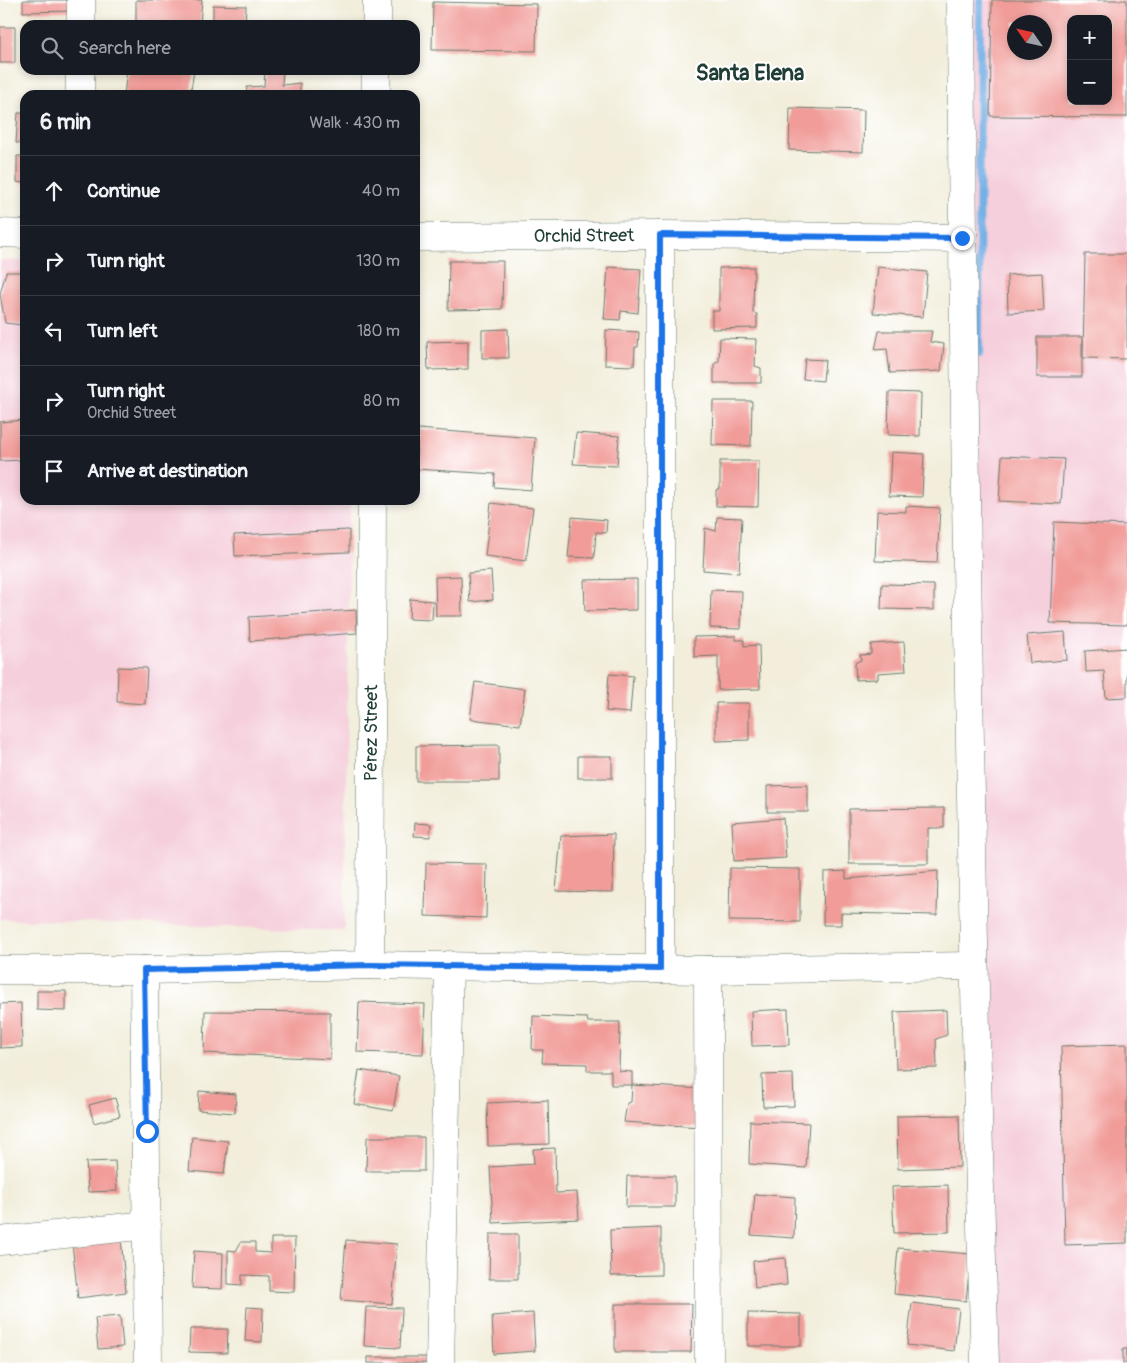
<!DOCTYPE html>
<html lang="en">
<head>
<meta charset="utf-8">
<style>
  body { margin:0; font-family:Pangolin,sans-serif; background:#20242c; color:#f1f3f6 }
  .controls { position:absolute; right:15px; top:15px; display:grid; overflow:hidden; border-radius:10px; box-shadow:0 2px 8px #0003 }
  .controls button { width:45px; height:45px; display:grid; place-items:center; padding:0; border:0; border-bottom:1px solid #363941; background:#171b24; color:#f1f3f6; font:25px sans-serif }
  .compass { position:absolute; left:1007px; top:15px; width:45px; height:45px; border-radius:50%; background:#171b24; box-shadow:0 2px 8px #0003; rotate:304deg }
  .stop { position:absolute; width:15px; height:15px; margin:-11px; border:4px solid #1a73e8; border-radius:50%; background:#fff }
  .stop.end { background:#1a73e8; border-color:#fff; box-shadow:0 1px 5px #0008 }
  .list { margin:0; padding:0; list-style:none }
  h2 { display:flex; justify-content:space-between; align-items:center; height:65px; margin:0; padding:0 20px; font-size:21px }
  h2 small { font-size:16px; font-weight:400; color:#9ea1a6 }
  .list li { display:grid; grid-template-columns:32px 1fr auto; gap:15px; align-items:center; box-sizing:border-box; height:70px; padding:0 20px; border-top:1px solid #363941 }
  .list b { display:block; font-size:19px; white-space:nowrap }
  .list p { margin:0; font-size:16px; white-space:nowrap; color:#9ea1a6 }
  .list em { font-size:16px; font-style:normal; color:#9ea1a6 }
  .icon { flex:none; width:28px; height:28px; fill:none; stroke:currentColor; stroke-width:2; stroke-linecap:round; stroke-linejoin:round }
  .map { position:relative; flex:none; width:1127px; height:1363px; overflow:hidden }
  .search { position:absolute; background:#171b24; box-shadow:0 2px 8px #0003; left:20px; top:20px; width:400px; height:55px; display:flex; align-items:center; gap:12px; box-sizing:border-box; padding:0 18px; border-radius:15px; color:#9ea1a6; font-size:19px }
  .panel { position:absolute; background:#171b24; box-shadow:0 2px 8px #0003; left:20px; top:90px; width:400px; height:415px; border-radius:15px }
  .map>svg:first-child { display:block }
  .built { fill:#f5cfdb; fill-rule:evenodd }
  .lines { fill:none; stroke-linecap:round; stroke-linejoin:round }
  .stream { stroke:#73b0e5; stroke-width:8 }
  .building { fill:#f19c99; fill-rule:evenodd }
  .minor-casing { stroke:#697b6e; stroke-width:29 }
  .minor { stroke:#fff; stroke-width:28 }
  .route { stroke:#1a73e8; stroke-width:6 }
  .labels { text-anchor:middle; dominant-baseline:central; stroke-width:4; stroke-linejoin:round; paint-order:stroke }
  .street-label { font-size:18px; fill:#1f3d34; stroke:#fff }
  .district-label { font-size:22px; font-weight:bold; fill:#1f3d34; stroke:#fff }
</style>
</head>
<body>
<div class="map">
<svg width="1127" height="1363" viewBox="0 0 1127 1363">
  <rect width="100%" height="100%" fill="#fff"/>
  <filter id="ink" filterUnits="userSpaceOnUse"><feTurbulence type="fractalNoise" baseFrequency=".02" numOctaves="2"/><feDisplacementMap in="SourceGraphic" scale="10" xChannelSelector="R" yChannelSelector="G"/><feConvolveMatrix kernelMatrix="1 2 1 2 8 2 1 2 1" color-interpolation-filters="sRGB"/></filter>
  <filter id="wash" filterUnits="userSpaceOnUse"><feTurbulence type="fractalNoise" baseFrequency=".0096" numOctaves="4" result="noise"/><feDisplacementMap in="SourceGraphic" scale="20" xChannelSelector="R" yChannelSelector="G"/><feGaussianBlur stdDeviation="1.12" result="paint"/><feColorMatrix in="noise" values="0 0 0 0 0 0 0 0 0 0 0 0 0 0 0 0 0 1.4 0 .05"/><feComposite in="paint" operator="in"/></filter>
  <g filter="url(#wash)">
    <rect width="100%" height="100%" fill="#f2eedb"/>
    <g class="built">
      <path d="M959 0H1127V1363H986ZM1071 19H1108V101H1071ZM1014 22H1044V52H1014Z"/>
      <path d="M0 260 25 261V500H350L344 931 0 919Z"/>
    </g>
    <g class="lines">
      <path class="stream" d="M979 354 980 0"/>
    </g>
    <g id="blocks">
      <g class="building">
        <path d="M23 0H73V11L23 12Z"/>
        <path d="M136 0H202L200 25H136Z"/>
        <path d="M992 0H1127V117L990 116ZM1071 19H1108V101H1071ZM1014 22H1044V52H1014Z"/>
        <path d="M433 2 537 4 536 51 432 50Z"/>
        <path d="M213 5 246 6 245 25H213Z"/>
        <path d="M285 21 317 22V25H285Z"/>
        <rect x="0" y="27" width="15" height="36"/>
        <path d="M127 70 194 71 190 95H124Z"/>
        <path d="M283 70 282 85 300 83V95H246L247 87 264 86 265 71Z"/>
        <path d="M790 108 864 110 863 152 789 150Z"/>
        <path d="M18 113H25V143H16Z"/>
        <path d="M17 156H25V183L17 182Z"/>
        <path d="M1085 254H1127V359L1083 358Z"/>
        <path d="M449 261H503L502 309 448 310Z"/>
        <path d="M608 267 641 269 638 313 621 311 620 320 604 319Z"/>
        <path d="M754 267 753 313 757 314V328L712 329V311H719V268Z"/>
        <path d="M878 267 927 272 923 317 873 313Z"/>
        <path d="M6 272H23V279H25V316H23L22 325 5 323 0 294Z"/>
        <path d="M1042 273 1044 311 1008 313 1007 275Z"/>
        <path d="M508 329 509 358H482V330Z"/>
        <path d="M606 330 639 332 638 347H635L634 366 605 365Z"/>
        <path d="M879 331H932L930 342 944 344 941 371 890 373 887 349 875 350Z"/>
        <rect x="1037" y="337" width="45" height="40"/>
        <path d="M720 338 756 339 755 366 761 368V383H714V364L719 361Z"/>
        <path d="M468 341V369L428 370 427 342Z"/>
        <path d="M805 359 825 360 823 381 803 379Z"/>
        <path d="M889 392 921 393 920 436 888 435Z"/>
        <path d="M713 401H752L751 446 712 445Z"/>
        <path d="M25 420V460L0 461V422Z"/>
        <path d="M418 429 535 438 531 490 494 487 495 474 415 469Z"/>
        <path d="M576 433 619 436 617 466 573 464Z"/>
        <path d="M891 452 924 454 922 497 889 496Z"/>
        <path d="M1002 456 1064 459 1061 504 999 501Z"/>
        <path d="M720 461H759L758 507 716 506V490L720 488Z"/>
        <path d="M491 503 533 508 526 561 485 556Z"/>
        <path d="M906 506 940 508 937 563 875 561 877 511 906 512Z"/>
        <path d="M572 517 607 520 606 533 596 532 594 558 568 557Z"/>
        <path d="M717 517 742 518 739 573 703 570 705 528 716 531Z"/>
        <path d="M1054 522 1127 525V625L1050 623Z"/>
        <path d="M349 530V552L235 556 234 535Z"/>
        <path d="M491 571 493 600 470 602 468 573Z"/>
        <path d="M461 576 462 616H436L435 577Z"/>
        <path d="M637 579V610L585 611 584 580Z"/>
        <path d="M882 584 934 585V610L881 609Z"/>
        <path d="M711 590 742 591 741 629 710 628Z"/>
        <path d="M410 599 433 601 432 620 409 619Z"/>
        <path d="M356 610 357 633 250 641 249 617Z"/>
        <path d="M1065 632 1067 660 1030 663 1027 635Z"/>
        <path d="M736 636V640H744V646L759 645 760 689 718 690V656L694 657V637Z"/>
        <path d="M904 642 906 671 878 673V679L856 680 855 663 861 660 860 655 871 654V644Z"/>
        <path d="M1127 648V697L1106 698 1104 671 1086 672 1085 651Z"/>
        <path d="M118 667 147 668 145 704 117 702Z"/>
        <path d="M609 674 633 676 630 713 606 711Z"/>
        <path d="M475 682 525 689 520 725 470 719Z"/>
        <path d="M716 703H749V740L716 741Z"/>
        <path d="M499 745V781H416V746Z"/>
        <rect x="578" y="756" width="34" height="22"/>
        <path d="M808 785V812H767V786Z"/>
        <path d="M944 808V828H928V864H849V809Z"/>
        <path d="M783 818 786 858 734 861 732 822Z"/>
        <path d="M415 823 431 824 430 837 414 836Z"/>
        <path d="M614 834 613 892 556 891 561 836Z"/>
        <path d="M426 863 487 864 486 918 425 916Z"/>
        <path d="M730 868 800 869V922L729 921Z"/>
        <path d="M846 871V879L938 871 937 915 841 913V925H823L824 872Z"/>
        <path d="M37 991H66V1011L37 1010Z"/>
        <path d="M359 1002 425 1004 423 1054 357 1052Z"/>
        <path d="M21 1003 22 1047 0 1048V1004Z"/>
        <path d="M788 1009 789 1045 752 1046 751 1011Z"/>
        <path d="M946 1010 947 1035 936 1039 937 1068 896 1069 894 1012Z"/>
        <path d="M205 1011 330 1012V1059L204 1053Z"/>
        <path d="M533 1016 587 1018 588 1022H620L619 1071 632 1072V1085H611V1071H587V1064L542 1063 543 1050H532Z"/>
        <path d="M1127 1044V1243L1065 1245 1061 1046Z"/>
        <path d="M359 1070 399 1076 393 1111 354 1104Z"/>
        <path d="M793 1074 794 1106 763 1107 762 1075Z"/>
        <path d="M632 1085 703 1089 700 1127 624 1122 627 1103 631 1102Z"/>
        <path d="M199 1091 236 1094 235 1113 198 1110Z"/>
        <path d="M115 1098 120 1116 94 1123 89 1105Z"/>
        <path d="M548 1100 549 1144 488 1146 487 1103Z"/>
        <path d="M959 1115 960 1167 898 1169 897 1116Z"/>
        <path d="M750 1121 809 1123 806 1168 749 1164Z"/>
        <path d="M192 1137 228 1141 224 1174 189 1171Z"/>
        <path d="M367 1137H424V1171H366Z"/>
        <path d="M555 1148 556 1193 577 1192 579 1219 493 1223 490 1167 534 1164 533 1149Z"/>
        <path d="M115 1161 117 1191 88 1192 86 1162Z"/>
        <path d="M627 1176H675V1207H626Z"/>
        <path d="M948 1185 949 1232 894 1233 892 1187Z"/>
        <path d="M755 1194 795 1197 794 1238 751 1235Z"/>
        <path d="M661 1228V1275L611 1276 610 1230Z"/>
        <path d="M490 1234H518V1279H489Z"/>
        <path d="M121 1238 126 1292 78 1298 72 1243Z"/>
        <path d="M271 1238H295L294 1292 269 1291V1276L242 1275V1285L228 1284V1250L236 1251 241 1242H255V1252L271 1253Z"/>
        <path d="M346 1240 397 1244 392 1304 341 1300Z"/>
        <path d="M898 1248 971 1254 966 1301 894 1294Z"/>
        <path d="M194 1251 223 1253 222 1289 192 1288Z"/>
        <path d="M785 1258 787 1285 755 1288 753 1261Z"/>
        <path d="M912 1303 959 1309 954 1351 907 1345Z"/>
        <path d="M615 1304H692L691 1352H615Z"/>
        <path d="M247 1307 263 1308 262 1342 245 1341Z"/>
        <path d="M366 1307 402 1308 400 1348 364 1346Z"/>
        <path d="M533 1313 535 1351 494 1354 492 1316Z"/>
        <path d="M748 1313 801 1314V1346H748Z"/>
        <path d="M120 1316 123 1347 98 1349 95 1318Z"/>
        <path d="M190 1329H228L227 1353 189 1352Z"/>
        <rect x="1123" y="1349" width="4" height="14"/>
        <rect x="368" y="1357" width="65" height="6"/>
      </g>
    </g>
  </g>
  <g filter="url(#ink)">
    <use href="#blocks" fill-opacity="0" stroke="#697b6e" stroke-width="1"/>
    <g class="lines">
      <g class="minor-casing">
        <g id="minor">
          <path d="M961 0C964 454 971 909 985 1363"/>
          <path d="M81 25V0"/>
          <path d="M377 25V0"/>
          <path d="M80 95V70"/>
          <path d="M376 95V70"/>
          <path d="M0 233 25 234"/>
          <path d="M660 235V969"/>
          <path id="s1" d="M415 237 660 235 962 238"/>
          <path id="s2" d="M370 965 372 500"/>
          <path d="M0 970H144L370 965 708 970 973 966"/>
          <path d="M144 970 148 1363"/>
          <path d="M708 970 709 1363"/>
          <path d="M0 1241 147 1225"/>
          <path d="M440 1363 449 965"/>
        </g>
      </g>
      <use href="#minor" class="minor"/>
    </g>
  </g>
  <g class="lines" filter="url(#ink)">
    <path class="route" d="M147 1131 144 970 370 965 660 969V235L962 238"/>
  </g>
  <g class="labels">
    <g class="street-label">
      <text stroke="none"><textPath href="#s1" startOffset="169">Orchid Street</textPath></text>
      <text stroke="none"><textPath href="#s2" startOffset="232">Pérez Street</textPath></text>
    </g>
    <g class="district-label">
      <text x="750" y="73">Santa Elena</text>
    </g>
  </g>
</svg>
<div class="controls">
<button>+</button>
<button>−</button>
</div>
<svg class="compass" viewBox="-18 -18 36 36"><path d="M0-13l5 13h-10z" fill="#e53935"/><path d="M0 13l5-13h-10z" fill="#9ea1a6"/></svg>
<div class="stop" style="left:147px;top:1131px"></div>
<div class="stop end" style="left:962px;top:238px"></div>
<div class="search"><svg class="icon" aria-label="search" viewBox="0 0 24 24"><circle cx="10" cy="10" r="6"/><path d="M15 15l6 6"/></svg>Search here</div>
<section class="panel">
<h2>6 min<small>Walk · 430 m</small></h2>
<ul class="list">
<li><svg class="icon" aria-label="ahead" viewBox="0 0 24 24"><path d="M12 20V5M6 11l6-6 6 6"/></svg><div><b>Continue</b></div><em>40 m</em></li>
<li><svg class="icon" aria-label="right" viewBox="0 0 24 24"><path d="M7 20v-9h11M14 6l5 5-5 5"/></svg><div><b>Turn right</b></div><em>130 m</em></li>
<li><svg class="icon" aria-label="left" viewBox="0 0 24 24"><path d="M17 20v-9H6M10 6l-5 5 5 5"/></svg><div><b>Turn left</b></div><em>180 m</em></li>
<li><svg class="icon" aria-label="right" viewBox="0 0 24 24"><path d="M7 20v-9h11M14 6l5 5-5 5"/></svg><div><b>Turn right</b><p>Orchid Street</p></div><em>80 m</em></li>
<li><svg class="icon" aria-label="arrive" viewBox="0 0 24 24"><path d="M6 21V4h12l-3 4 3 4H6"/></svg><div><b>Arrive at destination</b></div></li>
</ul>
</section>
</div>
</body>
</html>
